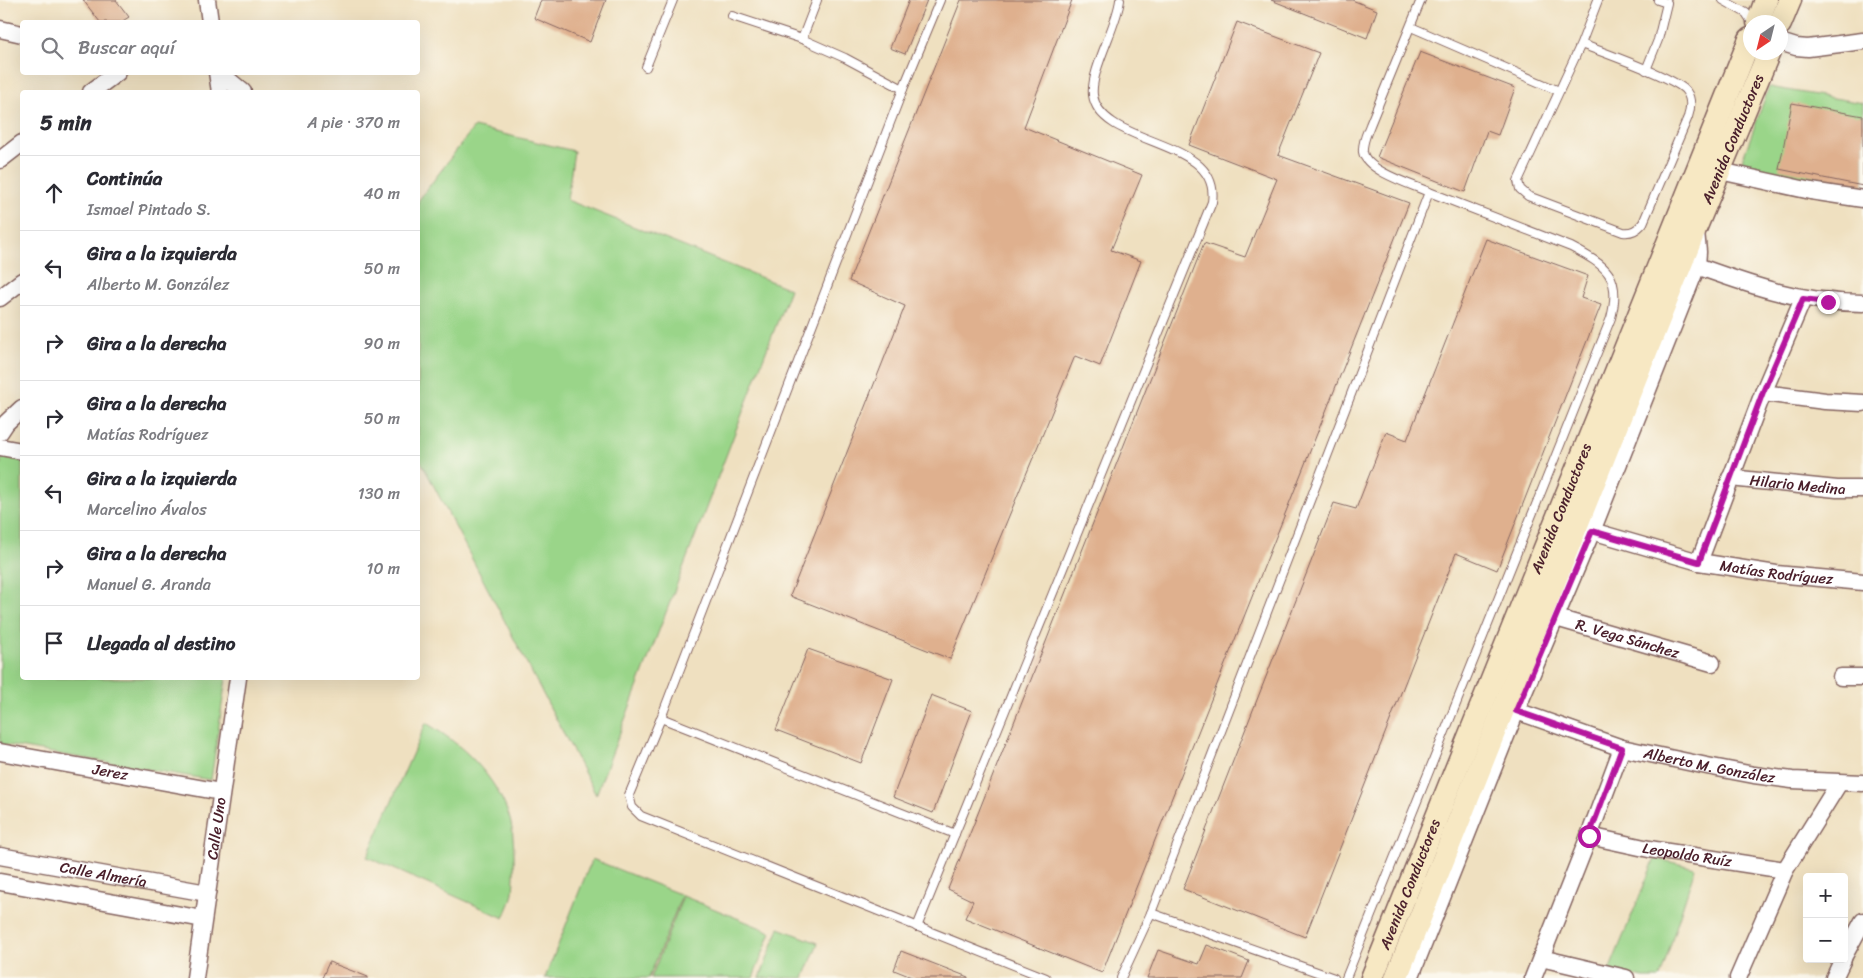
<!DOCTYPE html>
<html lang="es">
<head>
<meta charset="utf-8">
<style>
  body { margin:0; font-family:Sriracha,sans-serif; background:#f2f2f3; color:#2b2b33 }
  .controls { position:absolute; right:15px; bottom:15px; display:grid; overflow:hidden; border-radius:5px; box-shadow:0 5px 20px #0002 }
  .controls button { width:45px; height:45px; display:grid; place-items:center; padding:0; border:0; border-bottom:1px solid #e1e1e2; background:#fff; color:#2b2b33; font:25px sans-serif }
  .compass { position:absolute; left:1743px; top:15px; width:45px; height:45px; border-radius:50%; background:#fff; box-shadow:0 5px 20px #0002; rotate:215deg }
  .stop { position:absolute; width:15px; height:15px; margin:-11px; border:4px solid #b5179e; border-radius:50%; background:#fff }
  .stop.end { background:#b5179e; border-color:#fff; box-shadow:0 1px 5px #0008 }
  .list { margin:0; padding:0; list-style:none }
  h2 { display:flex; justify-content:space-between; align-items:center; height:65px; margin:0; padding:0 20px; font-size:21px }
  h2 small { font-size:16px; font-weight:400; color:#7c7c81 }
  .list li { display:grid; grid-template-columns:32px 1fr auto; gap:15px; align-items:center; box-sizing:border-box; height:75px; padding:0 20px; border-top:1px solid #e1e1e2 }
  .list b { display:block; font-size:19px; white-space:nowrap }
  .list p { margin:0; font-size:16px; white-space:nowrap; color:#7c7c81 }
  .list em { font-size:16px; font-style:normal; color:#7c7c81 }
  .icon { flex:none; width:28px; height:28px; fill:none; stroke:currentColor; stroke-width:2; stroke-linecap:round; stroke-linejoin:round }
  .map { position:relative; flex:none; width:1863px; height:978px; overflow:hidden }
  .search { position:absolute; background:#fff; box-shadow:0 5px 20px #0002; left:20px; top:20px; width:400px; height:55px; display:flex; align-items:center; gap:12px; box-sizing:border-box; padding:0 18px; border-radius:5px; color:#7c7c81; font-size:19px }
  .panel { position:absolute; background:#fff; box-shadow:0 5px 20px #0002; left:20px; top:90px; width:400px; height:590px; border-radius:5px }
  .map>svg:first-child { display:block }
  .green { fill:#9ad589; stroke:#727a5a }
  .building { fill:#dfb08e }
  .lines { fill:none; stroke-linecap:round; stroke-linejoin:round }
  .lane-casing { stroke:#84635f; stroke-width:10 }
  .street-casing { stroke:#84635f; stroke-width:19 }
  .secondary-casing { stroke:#84635f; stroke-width:25 }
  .lane { stroke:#fff; stroke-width:8 }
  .street { stroke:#fff; stroke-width:16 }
  .secondary { stroke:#f7e8c3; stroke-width:22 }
  .route { stroke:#b5179e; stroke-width:6 }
  .labels { text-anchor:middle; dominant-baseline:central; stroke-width:4; stroke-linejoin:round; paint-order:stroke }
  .street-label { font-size:15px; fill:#4a1f2b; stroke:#fbf7ec }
</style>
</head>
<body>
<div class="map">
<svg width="1863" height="978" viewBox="0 0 1863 978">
  <rect width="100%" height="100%" fill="#fbf7ec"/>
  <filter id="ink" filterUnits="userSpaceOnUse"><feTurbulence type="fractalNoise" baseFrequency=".02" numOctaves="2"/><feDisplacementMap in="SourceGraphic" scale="10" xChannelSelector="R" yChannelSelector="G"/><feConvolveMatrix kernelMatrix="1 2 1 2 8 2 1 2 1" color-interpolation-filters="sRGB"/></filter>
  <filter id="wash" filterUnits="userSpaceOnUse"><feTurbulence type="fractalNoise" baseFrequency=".0096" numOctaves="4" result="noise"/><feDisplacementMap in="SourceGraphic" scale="20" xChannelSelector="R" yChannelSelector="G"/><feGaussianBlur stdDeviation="1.12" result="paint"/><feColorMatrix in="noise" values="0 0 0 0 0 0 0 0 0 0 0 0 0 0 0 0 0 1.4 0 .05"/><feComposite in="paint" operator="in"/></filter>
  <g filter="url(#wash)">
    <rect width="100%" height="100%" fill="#efe0c0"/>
    <g class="green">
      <path d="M1769 87 1863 103V192L1845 193 1739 169Z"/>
      <path d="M474 127 574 151 567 200 790 289 596 795 418 456V201Z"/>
      <path d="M2 457 22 461V678H226L211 780 0 744V469Z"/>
      <path d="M426 723C462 744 495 775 509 816 515 832 515 874 513 892 512 901 507 910 504 918L367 857Z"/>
      <path d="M1655 858 1695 868 1660 978H1644L1609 971Z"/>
      <path d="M592 859 682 895 649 978H545Z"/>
      <path d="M683 896 771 932 753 978H651Z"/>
      <path d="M779 928 818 943 804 978H760Z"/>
    </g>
    <g id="blocks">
      <g class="building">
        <path d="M83 0H116L129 17 121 22H100Z"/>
        <path d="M541 0H606L590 42 534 18Z"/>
        <path d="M909 0H927L905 54 890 48Z"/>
        <path d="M961 0H1072L1024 127 1142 175 1111 250 1141 261 1100 366 1075 356 950 659 790 596 905 306 849 281Z"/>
        <path d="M1271 0H1352L1377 10 1367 38Z"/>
        <path d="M1237 22 1319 53 1278 155 1409 203 1102 973 965 918 973 901 948 889 1204 243 1245 257 1277 179 1189 145Z"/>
        <path d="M1420 52 1515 88 1498 135 1487 131 1465 192 1377 157Z"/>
        <path d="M1792 103 1863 116V186L1779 169Z"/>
        <path d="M1486 239 1588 276 1581 298 1601 305 1497 570 1456 553 1305 937 1183 889 1334 503 1356 509 1386 432 1407 440Z"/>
        <path d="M808 649 893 679 861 763 776 730Z"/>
        <path d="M931 695 972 711 933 813 893 797Z"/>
        <path d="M1207 945 1249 961 1242 978H1147L1158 950 1199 964Z"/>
        <path d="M901 951 968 977V978H914L894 970Z"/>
        <path d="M329 962 368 977V978H322Z"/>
      </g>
    </g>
  </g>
  <g filter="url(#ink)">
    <use href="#blocks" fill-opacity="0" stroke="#84635f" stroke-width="1"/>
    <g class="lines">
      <g class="lane-casing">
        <g id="lane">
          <path d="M817 0 802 39 845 58 903 89"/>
          <path d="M940 0 903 89 661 718 629 795 632 807 641 816 1046 978"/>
          <path d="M1723 0 1746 13 1752 22"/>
          <path d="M732 16 802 39"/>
          <path d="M1411 27 1559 91"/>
          <path d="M1581 44C1600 51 1678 79 1686 91 1692 99 1691 108 1688 117L1643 223C1637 230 1632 233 1623 232L1528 196 1520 189 1518 181 1581 44 1598 0"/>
          <path d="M646 67 673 0"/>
          <path d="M1646 70 1658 40 1667 3 1658 0"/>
          <path d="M661 718 955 834"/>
          <path d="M917 927 1212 202C1222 137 1100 147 1093 95 1090 71 1117 26 1120 0"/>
          <path d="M1121 978 1151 913"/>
          <path d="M1334 978 1151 913 1429 192C1413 185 1366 171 1363 152 1362 142 1367 133 1370 125L1421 0"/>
          <path d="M1346 978 1611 318C1622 276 1607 266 1571 247L1429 192"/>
        </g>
      </g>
      <g class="street-casing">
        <g id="street">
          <path d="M207 0 210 22"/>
          <path d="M0 29 22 34"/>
          <path d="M1780 42 1796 47 1808 48 1863 41"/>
          <path d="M217 72 220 92"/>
          <path d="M219 72 243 92"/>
          <path d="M91 92 118 72"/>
          <path d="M0 160 22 143"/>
          <path d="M1720 171 1811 191 1863 199"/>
          <path d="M1686 262C1746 284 1798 303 1863 303"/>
          <path d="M0 298 22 281"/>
          <path d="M1763 393 1825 401 1863 403"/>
          <path d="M0 432 6 423 22 408"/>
          <path d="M0 447 22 451"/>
          <path id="s1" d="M1730 478 1837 489H1863"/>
          <path id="s2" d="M1582 526 1592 531 1699 562 1776 574 1863 582"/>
          <path d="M1699 562 1763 393 1803 299"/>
          <path id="s3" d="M1546 615 1712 663"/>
          <path d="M1841 677H1863"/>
          <path id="s4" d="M1508 708 1622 748 1707 766 1754 775 1792 780 1863 783"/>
          <path id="s5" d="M0 752 221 792"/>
          <path id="s6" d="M1589 836 1649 849 1785 870"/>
          <path id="s7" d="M0 856 207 893"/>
          <path d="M0 882 203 919"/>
          <path d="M1844 956 1863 921"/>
          <path d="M1541 958 1626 978"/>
          <path id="s8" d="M195 978 238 678"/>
          <path d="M1410 978 1516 711 1592 531 1697 266 1698 252 1696 231"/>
          <path d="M1533 978 1589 836 1622 748"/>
          <path d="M1738 978 1785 870 1839 783"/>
          <path d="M1834 978 1843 959"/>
        </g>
      </g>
      <g class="secondary-casing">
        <g id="secondary">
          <path d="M1758 22 1766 0"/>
          <path d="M1780 24 1790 0"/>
          <path id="s9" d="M1372 978 1750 39"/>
          <path id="s10" d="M1396 978 1695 229 1769 52"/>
        </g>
      </g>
      <use href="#lane" class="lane"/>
      <use href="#street" class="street"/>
      <use href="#secondary" class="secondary"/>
    </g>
  </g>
  <g class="lines" filter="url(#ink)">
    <path class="route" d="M1589 836 1622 748 1516 711 1592 531 1699 562 1763 392 1803 299 1828 302"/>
  </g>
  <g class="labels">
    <g class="street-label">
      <text stroke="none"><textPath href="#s10" startOffset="904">Avenida Conductores</textPath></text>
      <text stroke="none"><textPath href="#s1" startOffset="68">Hilario Medina</textPath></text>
      <text stroke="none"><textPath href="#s9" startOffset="506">Avenida Conductores</textPath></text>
      <text stroke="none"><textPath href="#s2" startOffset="201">Matías Rodríguez</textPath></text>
      <text stroke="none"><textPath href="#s3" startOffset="85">R. Vega Sánchez</textPath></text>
      <text stroke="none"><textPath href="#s4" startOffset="210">Alberto M. González</textPath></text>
      <text stroke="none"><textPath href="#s5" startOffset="112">Jerez</textPath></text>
      <text stroke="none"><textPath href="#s8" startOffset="151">Calle Uno</textPath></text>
      <text stroke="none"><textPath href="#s6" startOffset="100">Leopoldo Ruíz</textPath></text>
      <text stroke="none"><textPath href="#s7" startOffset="105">Calle Almería</textPath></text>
      <text stroke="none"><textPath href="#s9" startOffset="101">Avenida Conductores</textPath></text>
    </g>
  </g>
</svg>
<div class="controls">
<button>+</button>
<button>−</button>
</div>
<svg class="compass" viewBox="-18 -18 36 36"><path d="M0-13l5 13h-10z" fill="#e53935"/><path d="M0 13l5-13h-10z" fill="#7c7c81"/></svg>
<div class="stop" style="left:1589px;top:836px"></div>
<div class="stop end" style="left:1828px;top:302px"></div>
<div class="search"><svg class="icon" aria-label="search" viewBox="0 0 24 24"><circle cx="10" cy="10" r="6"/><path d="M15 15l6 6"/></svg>Buscar aquí</div>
<section class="panel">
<h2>5 min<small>A pie · 370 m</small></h2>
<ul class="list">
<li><svg class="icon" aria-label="ahead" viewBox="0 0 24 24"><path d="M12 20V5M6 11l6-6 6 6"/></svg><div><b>Continúa</b><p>Ismael Pintado S.</p></div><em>40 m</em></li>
<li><svg class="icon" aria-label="left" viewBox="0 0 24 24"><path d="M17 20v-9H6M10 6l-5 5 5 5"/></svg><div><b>Gira a la izquierda</b><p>Alberto M. González</p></div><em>50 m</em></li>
<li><svg class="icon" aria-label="right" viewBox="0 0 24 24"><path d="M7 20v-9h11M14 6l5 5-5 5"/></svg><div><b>Gira a la derecha</b></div><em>90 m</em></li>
<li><svg class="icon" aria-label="right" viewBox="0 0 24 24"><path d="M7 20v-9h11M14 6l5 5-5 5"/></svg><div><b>Gira a la derecha</b><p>Matías Rodríguez</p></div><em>50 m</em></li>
<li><svg class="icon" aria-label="left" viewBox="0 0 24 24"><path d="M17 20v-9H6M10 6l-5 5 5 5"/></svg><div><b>Gira a la izquierda</b><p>Marcelino Ávalos</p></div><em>130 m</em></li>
<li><svg class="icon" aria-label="right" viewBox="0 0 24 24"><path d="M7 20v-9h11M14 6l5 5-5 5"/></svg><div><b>Gira a la derecha</b><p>Manuel G. Aranda</p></div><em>10 m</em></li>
<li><svg class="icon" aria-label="arrive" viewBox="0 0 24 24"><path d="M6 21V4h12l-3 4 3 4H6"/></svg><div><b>Llegada al destino</b></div></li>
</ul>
</section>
</div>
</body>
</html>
